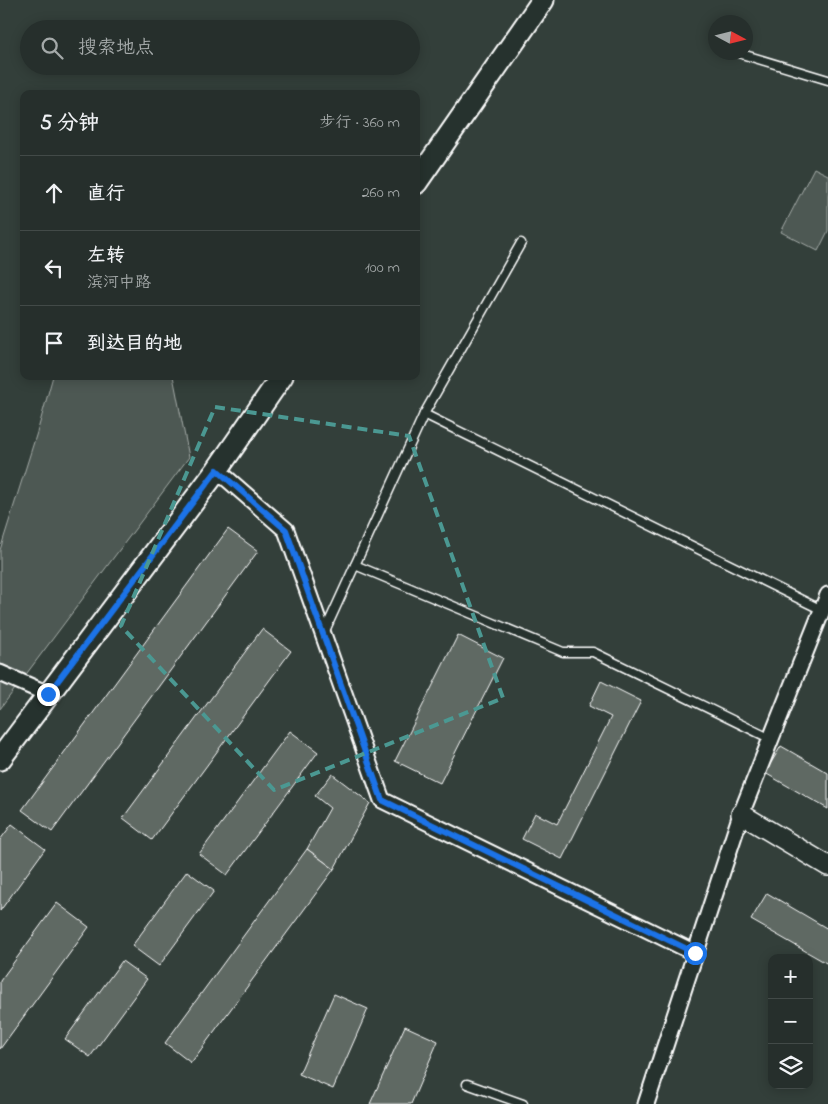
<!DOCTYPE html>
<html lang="zh">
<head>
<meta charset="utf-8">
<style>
  body { margin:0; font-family:"Indie Flower","LXGW WenKai TC",sans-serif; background:#323b38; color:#f1f3f6 }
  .controls { position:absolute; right:15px; bottom:15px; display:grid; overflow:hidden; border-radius:10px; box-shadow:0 2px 12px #0003 }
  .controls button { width:45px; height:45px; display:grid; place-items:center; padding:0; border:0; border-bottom:1px solid #424a48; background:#262f2c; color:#f1f3f6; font:25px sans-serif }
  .compass { position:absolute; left:708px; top:15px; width:45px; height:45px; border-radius:50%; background:#262f2c; box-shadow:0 2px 12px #0003; rotate:97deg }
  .stop { position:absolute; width:15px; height:15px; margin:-11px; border:4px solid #1a73e8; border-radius:50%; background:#fff }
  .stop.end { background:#1a73e8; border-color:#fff; box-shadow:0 1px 5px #0008 }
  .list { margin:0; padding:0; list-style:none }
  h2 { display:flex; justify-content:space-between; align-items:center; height:65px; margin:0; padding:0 20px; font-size:21px }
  h2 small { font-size:16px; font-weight:400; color:#a4a9a9 }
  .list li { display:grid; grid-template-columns:32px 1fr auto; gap:15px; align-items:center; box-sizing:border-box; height:75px; padding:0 20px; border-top:1px solid #424a48 }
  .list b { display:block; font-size:19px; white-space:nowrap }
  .list p { margin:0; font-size:16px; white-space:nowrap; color:#a4a9a9 }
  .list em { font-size:16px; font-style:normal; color:#a4a9a9 }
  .icon { flex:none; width:28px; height:28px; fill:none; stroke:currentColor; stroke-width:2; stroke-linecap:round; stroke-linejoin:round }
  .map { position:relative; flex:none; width:828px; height:1104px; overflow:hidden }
  .search { position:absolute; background:#262f2c; box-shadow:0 2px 12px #0003; left:20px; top:20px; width:400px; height:55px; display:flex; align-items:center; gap:12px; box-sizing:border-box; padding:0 18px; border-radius:28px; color:#a4a9a9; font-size:19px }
  .panel { position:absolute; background:#262f2c; box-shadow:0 2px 12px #0003; left:20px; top:90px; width:400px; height:290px; border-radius:10px }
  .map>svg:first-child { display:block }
  .green { fill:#4d5853; stroke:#a6aca9 }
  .building { fill:#5f6964; stroke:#fff }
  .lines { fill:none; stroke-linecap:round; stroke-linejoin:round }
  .service-casing { stroke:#fff; stroke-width:11 }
  .minor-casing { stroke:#fff; stroke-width:19 }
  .tertiary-casing { stroke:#fff; stroke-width:22 }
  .secondary-casing { stroke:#fff; stroke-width:25 }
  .service { stroke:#26332d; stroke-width:8 }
  .minor { stroke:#26332d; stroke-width:15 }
  .tertiary { stroke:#26332d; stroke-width:19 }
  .secondary { stroke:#26332d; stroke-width:21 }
  .route { stroke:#1a73e8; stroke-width:6 }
  .marked { fill:none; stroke:#4b9892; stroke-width:4; stroke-dasharray:10 6; stroke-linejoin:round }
</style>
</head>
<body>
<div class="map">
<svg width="828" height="1104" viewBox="0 0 828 1104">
  <rect width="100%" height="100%" fill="#333f3a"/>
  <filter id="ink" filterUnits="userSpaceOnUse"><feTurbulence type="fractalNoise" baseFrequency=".02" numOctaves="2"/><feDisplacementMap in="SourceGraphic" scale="10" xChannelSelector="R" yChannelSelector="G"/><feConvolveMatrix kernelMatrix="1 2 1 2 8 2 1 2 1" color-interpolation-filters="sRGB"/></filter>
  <g filter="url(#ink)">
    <g class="green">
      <path d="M814 168 828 175V231L818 251 781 232Z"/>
      <path d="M53 376H173L189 457 0 709V550L39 426Z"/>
    </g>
    <g class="building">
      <path d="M228 529 258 551 52 832 22 810Z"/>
      <path d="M262 629 291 651 152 840 123 818Z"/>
      <path d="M458 635 503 658 440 783 395 761Z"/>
      <path d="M601 681 641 701 562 859 522 839 535 813 557 824 611 717 589 706Z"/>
      <path d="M290 731 318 752 227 875 199 854Z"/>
      <path d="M781 746 828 773V809L765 773Z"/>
      <path d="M332 774 370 803 334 869 307 849 330 808 315 796Z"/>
      <path d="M12 824 45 849 0 911V840Z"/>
      <path d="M307 849 334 869 191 1063 165 1043Z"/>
      <path d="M187 871 214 891 159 966 132 946Z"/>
      <path d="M767 893 828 929V964L751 920Z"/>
      <path d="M57 903 89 927 0 1049V981Z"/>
      <path d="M122 961 147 979 90 1057 65 1039Z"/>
      <path d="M334 994 368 1009 333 1089 299 1074Z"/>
      <path d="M405 1026 438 1041 411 1104H370Z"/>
    </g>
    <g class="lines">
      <g class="service-casing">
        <g id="service">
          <path d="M735 52 828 80"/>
          <path d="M424 414 822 610"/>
          <path d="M355 565 563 652H593L771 739"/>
          <path d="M324 633 424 414 521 243"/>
          <path d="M467 1084 523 1104"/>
        </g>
      </g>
      <g class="minor-casing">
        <g id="minor">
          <path d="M217 470 286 530 382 800 695 953"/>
          <path d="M0 673 48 694"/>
          <path d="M646 1104 741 814 828 595"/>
        </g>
      </g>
      <g class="tertiary-casing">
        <path id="tertiary" d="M741 814 828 866"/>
      </g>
      <g class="secondary-casing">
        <g id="secondary">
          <path d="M416 183 543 0"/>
          <path d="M0 759 217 470 282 376"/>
        </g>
      </g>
      <use href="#service" class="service"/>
      <use href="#minor" class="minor"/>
      <use href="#tertiary" class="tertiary"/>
      <use href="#secondary" class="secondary"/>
    </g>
  </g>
  <g class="lines" filter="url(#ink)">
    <path class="route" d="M48 694 217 470 286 530 382 800 695 953"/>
  </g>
  <path class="marked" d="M215 407 409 436 503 698 274 790 121 626Z"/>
</svg>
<div class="controls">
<button>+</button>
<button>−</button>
<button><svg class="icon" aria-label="layers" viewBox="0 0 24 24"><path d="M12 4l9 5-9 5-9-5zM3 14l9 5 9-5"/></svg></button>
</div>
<svg class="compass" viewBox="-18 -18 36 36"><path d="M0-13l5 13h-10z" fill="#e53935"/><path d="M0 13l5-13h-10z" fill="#a4a9a9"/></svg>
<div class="stop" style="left:695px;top:953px"></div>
<div class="stop end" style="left:48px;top:694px"></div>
<div class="search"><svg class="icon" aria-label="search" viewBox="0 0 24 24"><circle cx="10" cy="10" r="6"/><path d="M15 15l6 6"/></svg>搜索地点</div>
<section class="panel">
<h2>5 分钟<small>步行 · 360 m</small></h2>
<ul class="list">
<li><svg class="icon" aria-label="ahead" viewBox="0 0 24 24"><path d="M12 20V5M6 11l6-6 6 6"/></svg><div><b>直行</b></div><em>260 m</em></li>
<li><svg class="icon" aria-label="left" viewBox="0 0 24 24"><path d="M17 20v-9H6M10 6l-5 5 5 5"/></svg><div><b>左转</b><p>滨河中路</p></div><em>100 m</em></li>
<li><svg class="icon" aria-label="arrive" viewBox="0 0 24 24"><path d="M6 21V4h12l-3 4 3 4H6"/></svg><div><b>到达目的地</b></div></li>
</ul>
</section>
</div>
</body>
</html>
